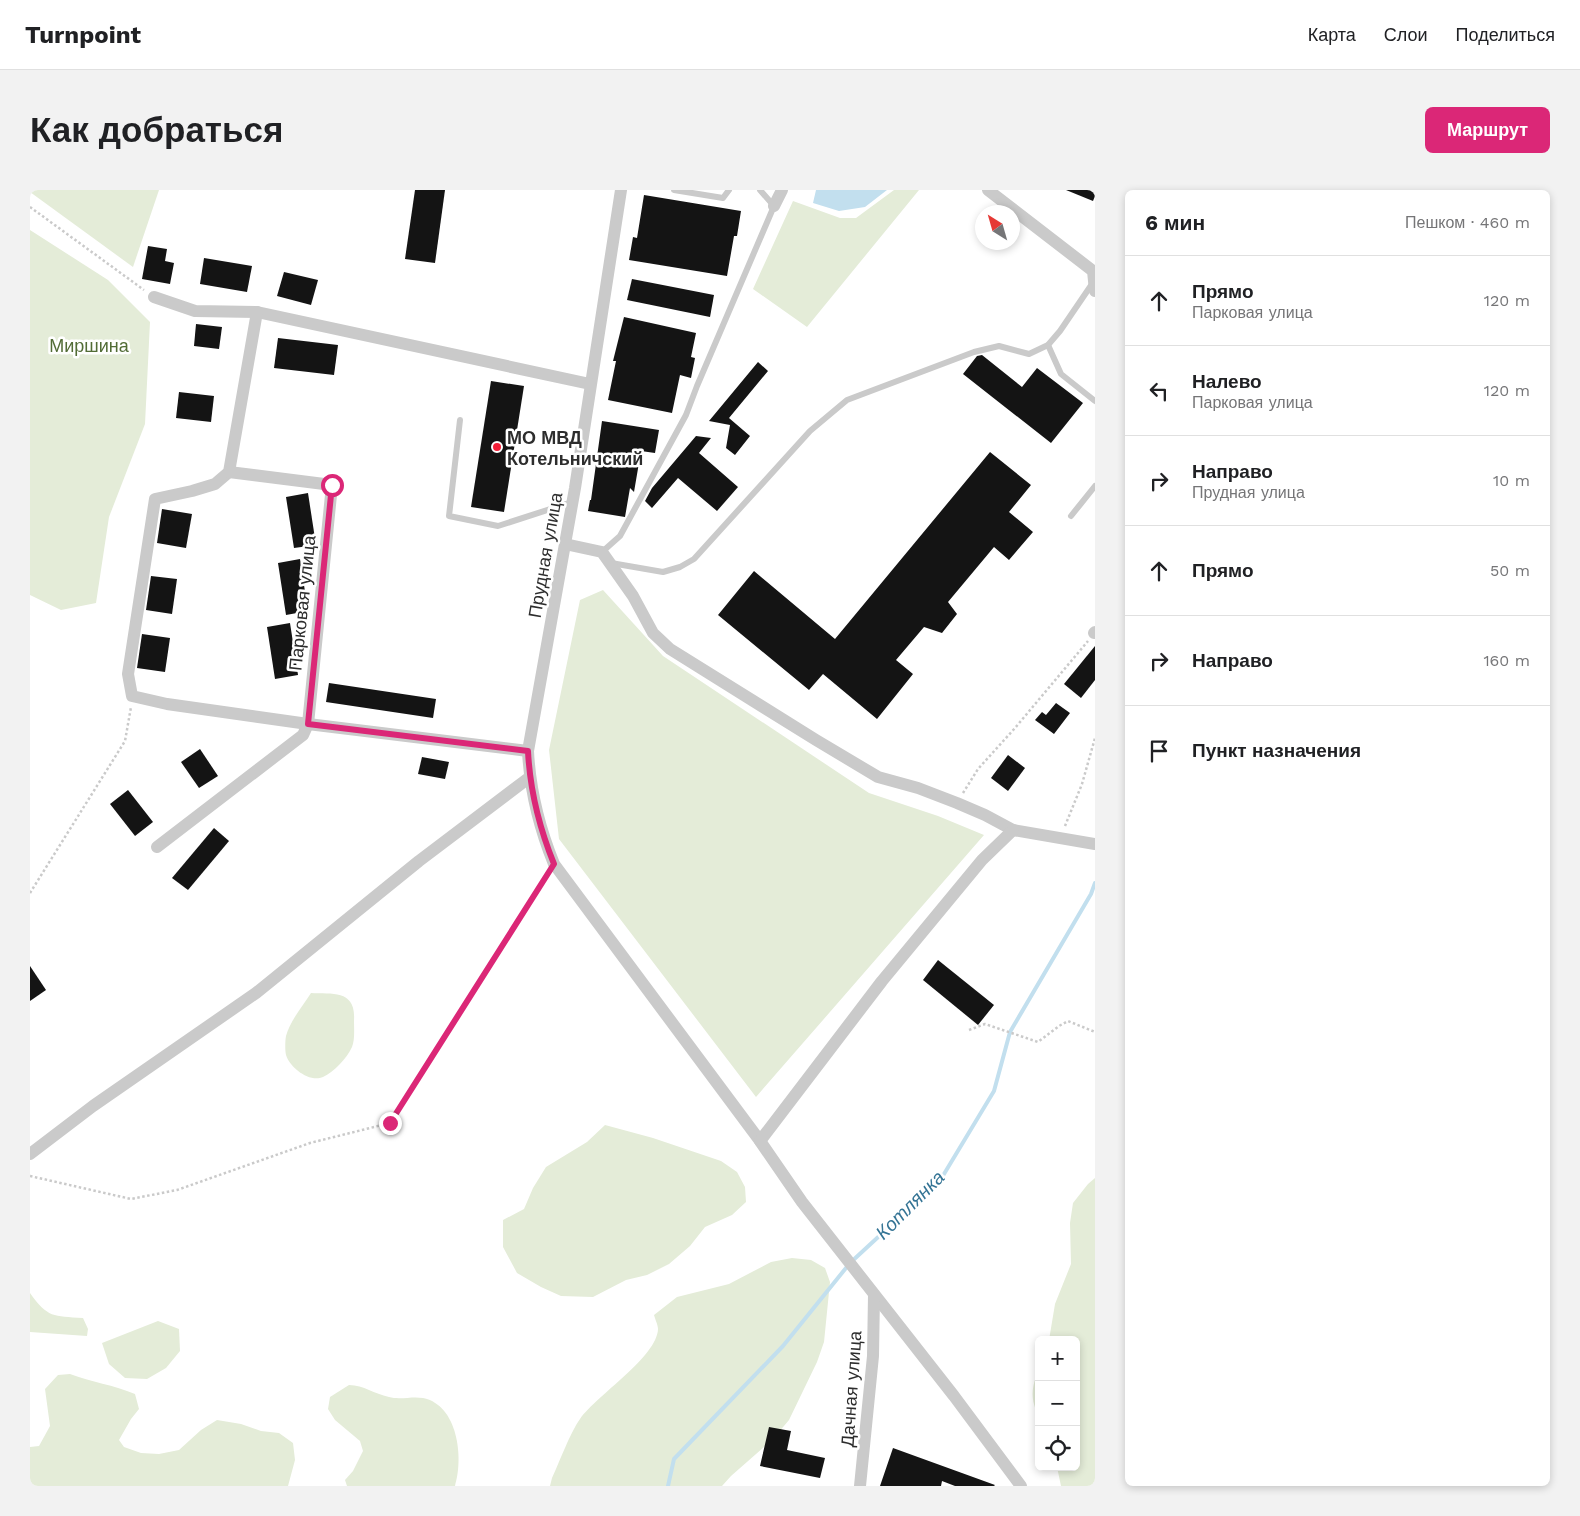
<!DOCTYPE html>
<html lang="ru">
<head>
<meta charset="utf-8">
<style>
  body { margin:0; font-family:"Work Sans",sans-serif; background:#f2f2f2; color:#202124 }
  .controls { position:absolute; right:15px; bottom:15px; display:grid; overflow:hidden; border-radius:8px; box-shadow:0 2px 8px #0003 }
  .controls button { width:45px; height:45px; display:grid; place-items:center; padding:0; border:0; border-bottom:1px solid #e0e0e0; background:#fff; color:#202124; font:25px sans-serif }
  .compass { position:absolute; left:945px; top:15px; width:45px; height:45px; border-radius:50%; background:#fff; box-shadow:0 2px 8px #0003; rotate:323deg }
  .stop { position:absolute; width:15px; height:15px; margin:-11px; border:4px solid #db2777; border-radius:50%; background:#fff }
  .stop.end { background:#db2777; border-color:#fff; box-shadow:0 1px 5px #0008 }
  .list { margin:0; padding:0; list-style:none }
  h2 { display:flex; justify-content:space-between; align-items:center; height:65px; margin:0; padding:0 20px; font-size:21px }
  h2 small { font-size:16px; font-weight:400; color:#757577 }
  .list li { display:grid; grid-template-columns:32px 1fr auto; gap:15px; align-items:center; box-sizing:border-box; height:90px; padding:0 20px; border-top:1px solid #e0e0e0 }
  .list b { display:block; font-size:19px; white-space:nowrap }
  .list p { margin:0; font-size:16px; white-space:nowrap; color:#757577 }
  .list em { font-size:16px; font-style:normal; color:#757577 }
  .icon { flex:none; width:28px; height:28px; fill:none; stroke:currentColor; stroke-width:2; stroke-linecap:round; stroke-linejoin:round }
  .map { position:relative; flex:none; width:1065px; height:1296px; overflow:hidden; border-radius:8px }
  header { display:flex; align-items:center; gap:30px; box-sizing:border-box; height:70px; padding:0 25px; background:#fff; border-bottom:1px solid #e0e0e0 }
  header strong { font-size:24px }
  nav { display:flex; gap:28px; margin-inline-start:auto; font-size:18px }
  .intro { display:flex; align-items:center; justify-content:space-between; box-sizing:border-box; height:120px; padding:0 30px }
  h1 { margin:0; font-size:35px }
  .button { padding:12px 22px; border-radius:8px; background:#db2777; color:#fff; font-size:18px; font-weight:700 }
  main { display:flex; gap:30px; padding:0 30px }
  aside { flex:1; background:#fff; border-radius:8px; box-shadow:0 2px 8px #0003 }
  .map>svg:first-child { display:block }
  .green { fill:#e4ecd8 }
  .water { fill:#c2dfee }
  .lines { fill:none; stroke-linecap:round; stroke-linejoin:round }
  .stream { stroke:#c2dfee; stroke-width:4 }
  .building { fill:#141414 }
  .path { stroke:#cacaca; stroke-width:2.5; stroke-dasharray:2.5 2.5; stroke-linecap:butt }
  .service { stroke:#cacaca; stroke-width:6 }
  .minor { stroke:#cacaca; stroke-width:12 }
  .route { stroke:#db2777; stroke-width:6 }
  .poi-dot { fill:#f51e37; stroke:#fff; stroke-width:2 }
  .labels { text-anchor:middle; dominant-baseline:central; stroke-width:5; stroke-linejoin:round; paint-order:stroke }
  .park-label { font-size:18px; fill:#526c36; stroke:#fff }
  .poi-label { font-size:18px; font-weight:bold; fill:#2d2d2d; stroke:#fff; text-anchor:start }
  .street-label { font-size:18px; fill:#2d2d2d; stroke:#fff }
  .water-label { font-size:19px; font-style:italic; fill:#347495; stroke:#fff }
</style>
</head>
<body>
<header>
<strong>Turnpoint</strong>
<nav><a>Карта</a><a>Слои</a><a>Поделиться</a></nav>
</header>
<div class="intro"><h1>Как добраться</h1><a class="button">Маршрут</a></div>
<main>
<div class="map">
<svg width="1065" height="1296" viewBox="0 0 1065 1296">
  <rect width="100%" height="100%" fill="#fff"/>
  <g class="green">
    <path d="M0 0H129L103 77 0 2Z"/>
    <path d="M864 0H889L777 137 723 99 763 11 810 28H826Z"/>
    <path d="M0 40 78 90 120 132 115 234 79 327 66 413 31 420 0 405Z"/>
    <path d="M573 400 633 466 839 603 908 626 954 645 726 907 529 649 519 560 550 410Z"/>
    <path d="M281 803C303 804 326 800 324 830 324 838 325 850 322 857 317 868 304 882 293 887 280 893 260 878 256 865 255 861 255 851 256 846 260 831 272 817 281 803Z"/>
    <path d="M575 935 623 948 691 971 707 982 715 997 716 1012 702 1025 675 1037 660 1056 639 1074 617 1085 596 1090 563 1107 531 1106 511 1097 487 1083 473 1057V1030L494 1019 503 998 516 977 557 952Z"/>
    <path d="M1065 988V1296H1031L1027 1277H1046V1150H1019L1025 1114 1041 1074 1040 1033 1043 1013 1058 994Z"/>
    <path d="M762 1068 781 1070 795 1078 800 1092 794 1152 787 1172 759 1230 743 1249 701 1286 692 1296H520L522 1288C530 1271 540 1243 550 1229 567 1205 627 1167 628 1139 628 1135 625 1129 624 1125L647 1107 699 1094 741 1072Z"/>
    <path d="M0 1103C18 1128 23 1126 53 1128L58 1139 57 1146 0 1142Z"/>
    <path d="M128 1131 149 1139 150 1161 136 1178 117 1189 95 1188 79 1174 72 1153Z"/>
    <path d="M1009 1179V1227C1000 1209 1001 1198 1009 1179Z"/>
    <path d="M40 1184C61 1192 84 1195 105 1204L109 1219 101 1229 89 1250 94 1257 111 1263 129 1264 149 1260 171 1240 187 1230 211 1234 231 1241 249 1243 263 1253 265 1270 258 1296H0V1257L9 1256 20 1236 15 1199 28 1185Z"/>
    <path d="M319 1195C334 1195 344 1204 359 1207 370 1210 382 1206 393 1208 428 1215 434 1268 425 1296H317L315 1290 323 1281 333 1261 330 1251 305 1230 298 1219 300 1207Z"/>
  </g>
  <path class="water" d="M786 0H857L835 17 809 21 783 13Z"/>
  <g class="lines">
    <path class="stream" d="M638 1296 644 1269 753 1156 820 1073 911 989 964 901 980 842 1061 704 1065 693"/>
  </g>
  <g class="building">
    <path d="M385 0H415L405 73 375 69Z"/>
    <path d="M1036 0H1065V6L1063 11Z"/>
    <path d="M614 5 711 21 707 46H704L697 86 599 70 603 47 607 48Z"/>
    <path d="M118 56 137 59 135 71 144 73 140 94 112 89Z"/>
    <path d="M174 68 222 76 217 102 170 94Z"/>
    <path d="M254 82 288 90 281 115 247 106Z"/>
    <path d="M602 89 684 105 680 127 597 110Z"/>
    <path d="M594 127 666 143 661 167 665 168 661 188 650 185 642 223 578 210 586 171H583Z"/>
    <path d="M166 134 192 137 189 159 164 156Z"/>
    <path d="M248 148 308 155 304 185 244 178Z"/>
    <path d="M952 165 992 197 1007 178 1053 213 1021 253 933 184 947 166Z"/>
    <path d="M728 172 738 181 699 228 720 246 705 265 696 258 700 235 679 231Z"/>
    <path d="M461 191 494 196 474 322 441 317Z"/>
    <path d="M149 202 184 206 181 232 146 228Z"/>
    <path d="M572 231 629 240 625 263 611 261 604 302 600 298 595 327 558 321 560 310H561Z"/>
    <path d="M666 246 681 248 669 263 708 297 687 321 648 288 622 318 615 311 622 298Z"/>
    <path d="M960 262 1001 295 979 322 1003 342 979 370 964 357 918 412 927 424 912 443 894 437 866 470 883 484 847 529 793 484 779 500 688 425 724 381 805 449Z"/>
    <path d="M278 303 286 355 264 358 256 307Z"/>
    <path d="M132 319 162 324 156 358 127 353Z"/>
    <path d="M270 369 278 421 256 425 248 373Z"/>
    <path d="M121 386 147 389 142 424 116 420Z"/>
    <path d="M260 433 268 485 245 489 237 437Z"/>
    <path d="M112 444 140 448 135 482 107 478Z"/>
    <path d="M1065 456V490L1051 508 1034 494Z"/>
    <path d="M299 493 406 509 403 528 296 512Z"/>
    <path d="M1026 513 1040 523 1024 544 1005 530 1012 522 1016 525Z"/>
    <path d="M170 559 188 586 169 598 151 572Z"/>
    <path d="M978 565 995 578 978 601 961 588Z"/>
    <path d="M392 567 419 572 415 589 388 584Z"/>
    <path d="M98 600 123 632 105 646 80 614Z"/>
    <path d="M184 638 199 651 158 700 142 688Z"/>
    <path d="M908 770 964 815 948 835 893 790Z"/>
    <path d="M0 776 16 800 0 811Z"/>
    <path d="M739 1237 761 1241 757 1260 795 1268 790 1288 730 1276Z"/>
    <path d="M863 1258 965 1295 964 1296H925L912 1291 911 1296H850Z"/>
  </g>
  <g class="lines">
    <g class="path">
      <path d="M0 17 114 100"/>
      <path d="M933 603 948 579 985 538 1058 451"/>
      <path d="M1035 636 1052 594 1065 548"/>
      <path d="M0 703 95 551 101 517"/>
      <path d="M939 840 955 834 1008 852 1029 836 1038 831 1065 842"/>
      <path d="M0 986 101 1009 147 1000 280 953 360 933 518 684"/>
    </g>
    <g class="service">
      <path d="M644 0 693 8 699 0"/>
      <path d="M1018 155 1031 184 1065 211"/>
      <path d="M430 230 419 326 468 336 542 312"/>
      <path d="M1041 326 1065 296"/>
      <path d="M572 362 590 346 656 225 667 196 744 16 730 0"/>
      <path d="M581 373 633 382 650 377 664 369 780 241 817 210 944 162 969 156 999 164 1018 155 1030 141 1062 94"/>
    </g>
    <g class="minor">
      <path d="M591 0 545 298 498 561C500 601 509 637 524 674L730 951 772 1012 924 1206 991 1296"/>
      <path d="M958 0 1063 81 1065 101"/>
      <path d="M744 16 752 0"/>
      <path d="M124 107 165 121 227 122 560 194"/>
      <path d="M227 122 199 282 185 294 162 301 125 309 98 484 102 506 137 514 278 534 498 561"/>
      <path d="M535 354 572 362 603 406 623 443 640 459 786 550 848 587 888 598 927 613 955 625 983 640 1065 654"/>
      <path d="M1064 443 1065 442"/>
      <path d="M127 657 273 545 278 534 302 295 199 282"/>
      <path d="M730 951 852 791 952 670 983 640"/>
      <path d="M0 964 63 916 226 803 389 671 500 587"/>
      <path d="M830 1296 843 1166 844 1105"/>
    </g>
  </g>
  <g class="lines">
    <path class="route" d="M302 295 278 534 498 561C500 601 509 637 524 674L360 933"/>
  </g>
  <circle class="poi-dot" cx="467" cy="257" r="5"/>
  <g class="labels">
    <g class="park-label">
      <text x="59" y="155">Миршина</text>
    </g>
    <g class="poi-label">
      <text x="477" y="247">МО МВД<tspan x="477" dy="21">Котельничский</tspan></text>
    </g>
    <g class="street-label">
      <text transform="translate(515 365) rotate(-80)">Прудная улица</text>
      <text transform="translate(272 413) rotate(-84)">Парковая улица</text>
      <text transform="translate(821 1199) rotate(-86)">Дачная улица</text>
    </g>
    <g class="water-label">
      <text transform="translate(880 1015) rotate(-45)">Котлянка</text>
    </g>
  </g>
</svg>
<div class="controls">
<button>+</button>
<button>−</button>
<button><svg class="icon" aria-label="locate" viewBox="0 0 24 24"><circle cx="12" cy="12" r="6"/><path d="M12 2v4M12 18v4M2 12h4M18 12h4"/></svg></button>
</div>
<svg class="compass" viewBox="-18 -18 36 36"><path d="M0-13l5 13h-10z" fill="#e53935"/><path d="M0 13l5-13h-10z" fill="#757577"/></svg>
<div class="stop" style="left:302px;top:295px"></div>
<div class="stop end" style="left:360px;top:933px"></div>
</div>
<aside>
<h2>6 мин<small>Пешком · 460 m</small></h2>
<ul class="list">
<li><svg class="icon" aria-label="ahead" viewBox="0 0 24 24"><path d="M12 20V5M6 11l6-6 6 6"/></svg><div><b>Прямо</b><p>Парковая улица</p></div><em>120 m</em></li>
<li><svg class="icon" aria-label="left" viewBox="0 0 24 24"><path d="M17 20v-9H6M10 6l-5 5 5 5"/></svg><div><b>Налево</b><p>Парковая улица</p></div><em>120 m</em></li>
<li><svg class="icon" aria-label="right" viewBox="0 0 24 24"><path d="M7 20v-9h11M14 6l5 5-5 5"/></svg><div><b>Направо</b><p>Прудная улица</p></div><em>10 m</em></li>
<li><svg class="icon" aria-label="ahead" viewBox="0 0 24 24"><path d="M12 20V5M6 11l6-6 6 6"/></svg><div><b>Прямо</b></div><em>50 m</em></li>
<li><svg class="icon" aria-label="right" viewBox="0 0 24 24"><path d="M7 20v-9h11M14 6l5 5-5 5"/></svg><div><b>Направо</b></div><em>160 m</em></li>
<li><svg class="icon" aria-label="arrive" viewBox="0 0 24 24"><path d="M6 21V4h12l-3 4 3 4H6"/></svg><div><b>Пункт назначения</b></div></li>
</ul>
</aside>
</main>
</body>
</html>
